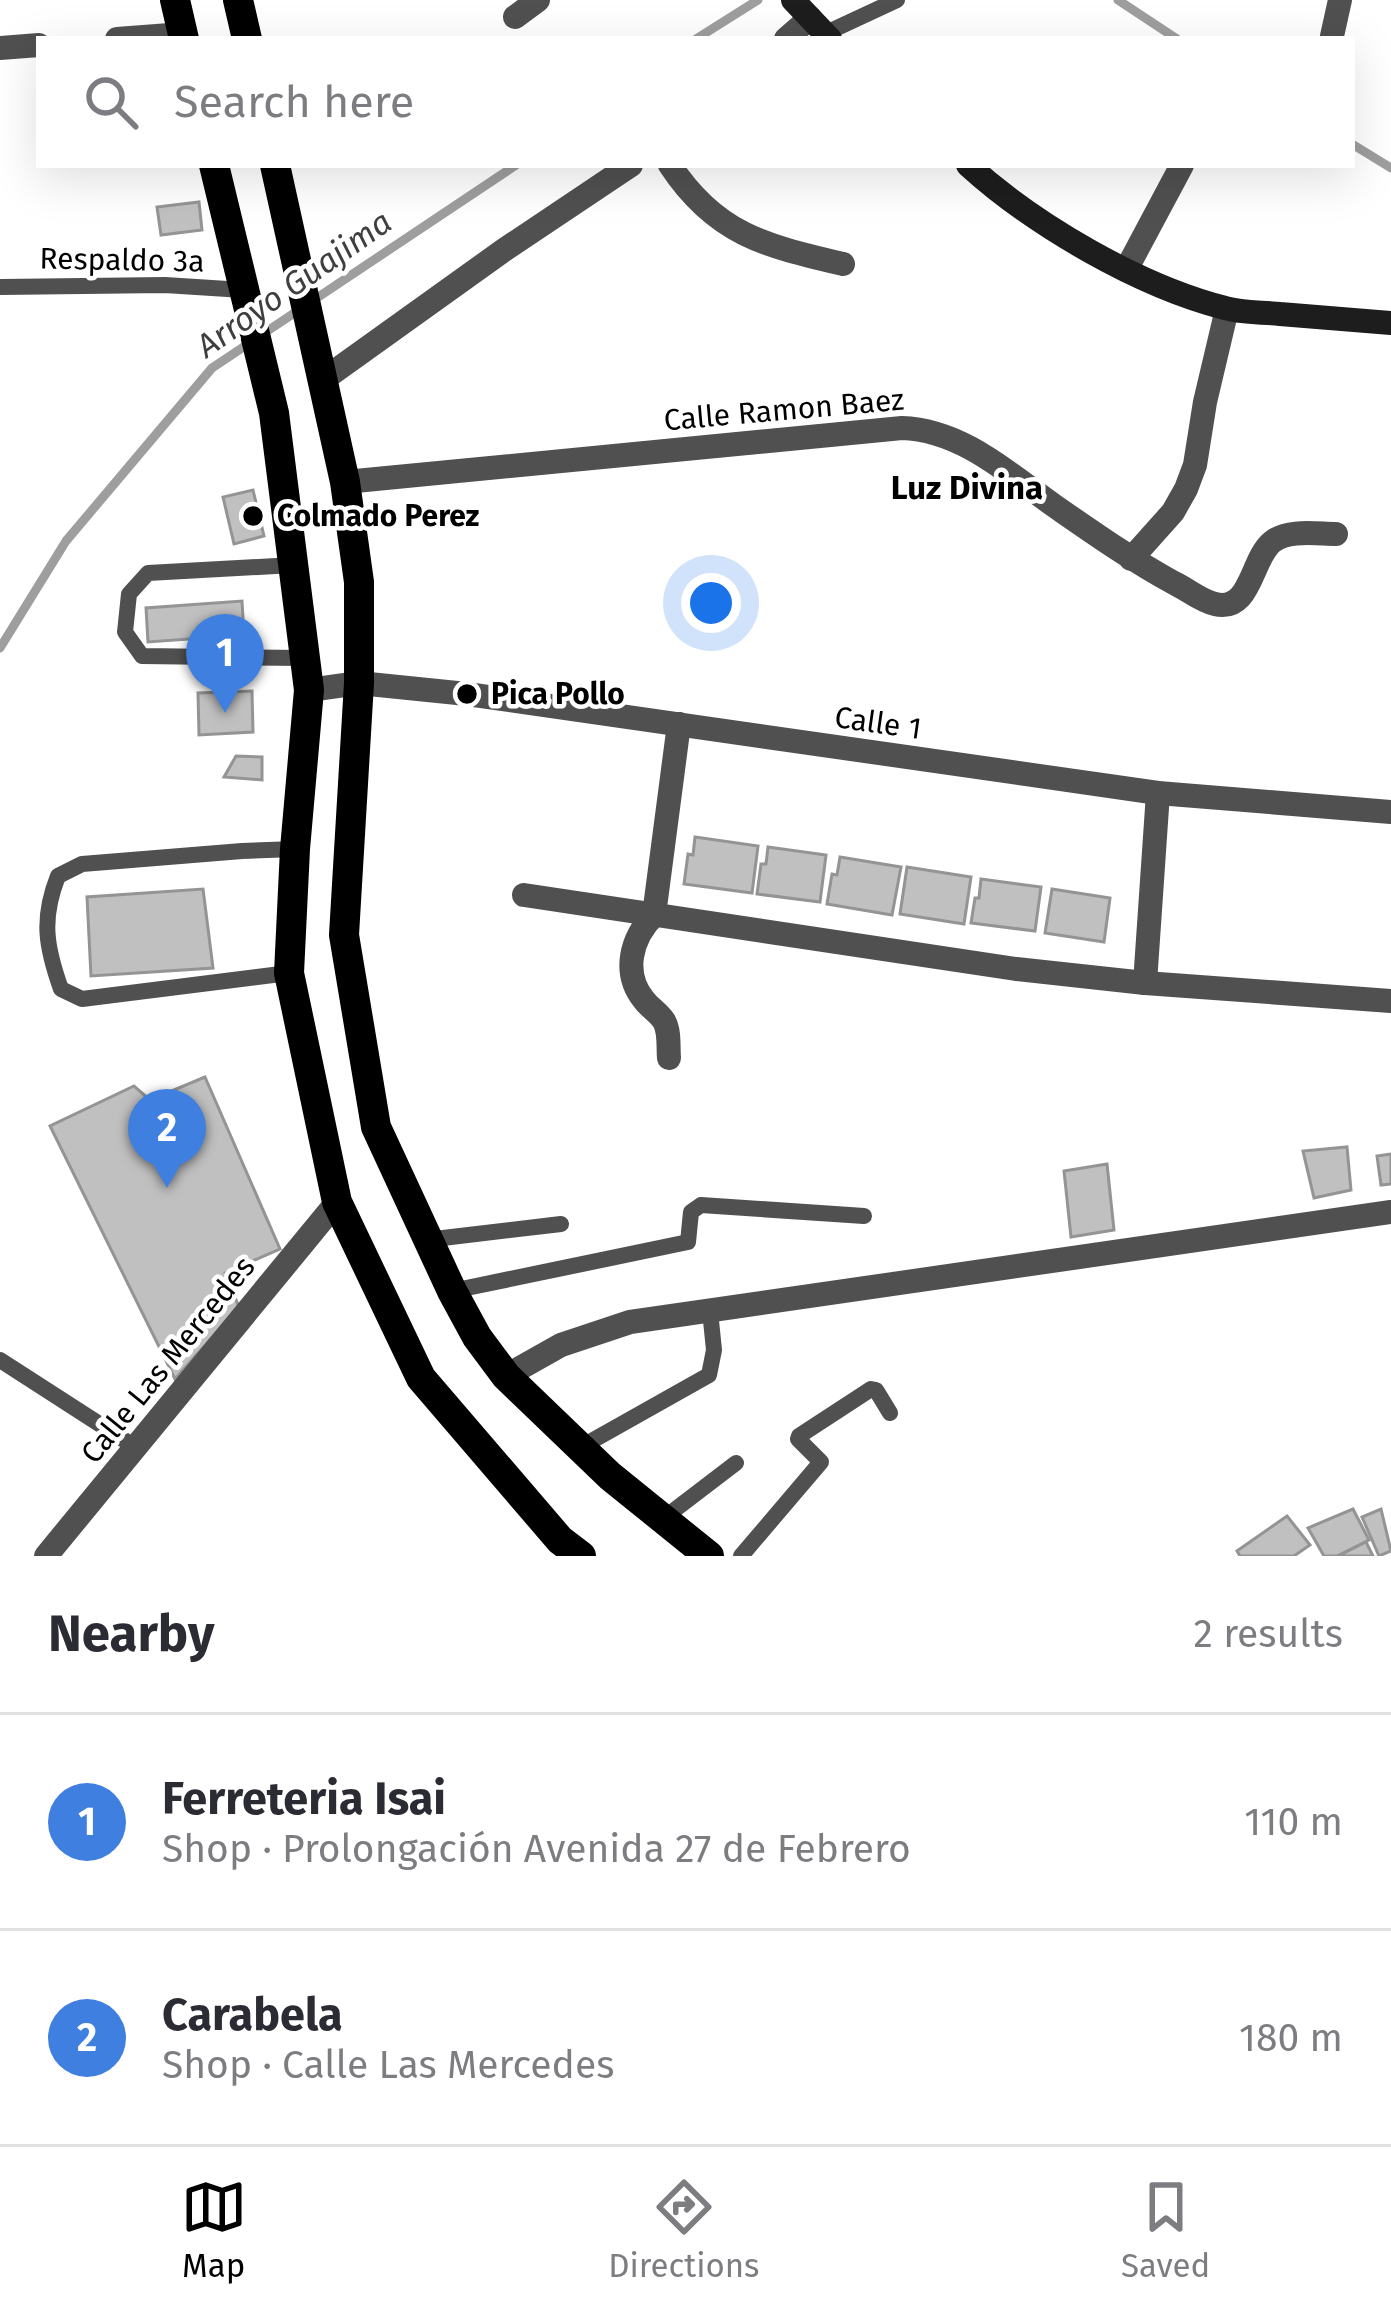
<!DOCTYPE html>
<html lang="en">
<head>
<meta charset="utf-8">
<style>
  body { margin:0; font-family:"Fira Sans",sans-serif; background:#f2f2f3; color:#2b2b33 }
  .you { position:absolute; left:711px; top:603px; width:42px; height:42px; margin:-30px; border:9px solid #fff; border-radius:50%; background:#1a73e8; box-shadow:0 0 0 18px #1a73e833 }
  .badge { display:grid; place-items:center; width:78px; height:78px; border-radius:50%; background:#000; color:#fff; font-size:39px; font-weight:700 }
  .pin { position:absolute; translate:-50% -99px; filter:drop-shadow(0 3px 6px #0008) }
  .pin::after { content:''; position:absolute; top:63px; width:42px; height:36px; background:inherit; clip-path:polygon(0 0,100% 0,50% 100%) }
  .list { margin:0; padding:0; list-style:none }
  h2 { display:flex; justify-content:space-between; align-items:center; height:156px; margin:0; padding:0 48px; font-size:51px }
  h2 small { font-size:39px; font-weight:400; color:#7c7c81 }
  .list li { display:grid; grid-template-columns:78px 1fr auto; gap:36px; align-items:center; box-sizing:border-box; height:216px; padding:0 48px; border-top:3px solid #e1e1e2 }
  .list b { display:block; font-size:45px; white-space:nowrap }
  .list p { margin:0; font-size:39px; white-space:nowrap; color:#7c7c81 }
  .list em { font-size:39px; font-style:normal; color:#7c7c81 }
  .icon { flex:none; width:66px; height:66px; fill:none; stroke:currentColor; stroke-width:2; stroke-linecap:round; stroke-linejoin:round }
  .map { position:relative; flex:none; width:1391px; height:1556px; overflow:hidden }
  .search { position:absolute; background:#fff; box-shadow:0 12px 48px #0002; left:36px; right:36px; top:36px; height:132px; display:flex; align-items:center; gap:30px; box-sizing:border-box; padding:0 42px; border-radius:0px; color:#7c7c81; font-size:45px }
  .sheet { height:588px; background:#fff }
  nav { display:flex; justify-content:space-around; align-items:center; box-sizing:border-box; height:168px; border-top:3px solid #e1e1e2; background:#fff; font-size:33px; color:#7c7c81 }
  nav a { display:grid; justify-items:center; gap:6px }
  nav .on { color:#000 }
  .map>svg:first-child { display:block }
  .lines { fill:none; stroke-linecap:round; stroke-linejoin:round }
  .stream { stroke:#9e9e9e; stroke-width:9 }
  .building { fill:#c0c0c0; stroke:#949494; stroke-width:3 }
  .lane { stroke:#505050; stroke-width:16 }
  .street { stroke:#505050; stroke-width:24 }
  .secondary { stroke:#1d1d1d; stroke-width:24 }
  .primary { stroke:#000; stroke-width:30 }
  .poi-dot { fill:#000; stroke:#fff; stroke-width:4.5 }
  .labels { text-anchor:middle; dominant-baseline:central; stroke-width:9; stroke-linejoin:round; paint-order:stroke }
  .street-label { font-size:30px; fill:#000; stroke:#fff }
  .poi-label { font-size:30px; font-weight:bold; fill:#000; stroke:#fff; text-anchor:start }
  .water-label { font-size:33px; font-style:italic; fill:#3f3f3f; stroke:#fff }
  .neighbourhood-label { font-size:33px; font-weight:bold; fill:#000; stroke:#fff }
</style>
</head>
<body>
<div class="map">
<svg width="1391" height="1556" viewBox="0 0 1391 1556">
  <rect width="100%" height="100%" fill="#fff"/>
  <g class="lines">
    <g class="stream">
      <path d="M1118 0 1177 39"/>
      <path d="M696 39 758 0"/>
      <path d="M1352 144 1391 168"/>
      <path d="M0 648 66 541 212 368 516 165"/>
    </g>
  </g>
  <g class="building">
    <path d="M199 202 202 230 161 235 157 207Z"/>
    <path d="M253 490 264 536 234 544 223 497Z"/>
    <path d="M242 601 244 635 148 642 146 608Z"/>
    <path d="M252 691 253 732 199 735 198 693Z"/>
    <path d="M236 756 262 757V780L224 777Z"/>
    <path d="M695 837 758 846 752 893 684 884 688 854 693 855Z"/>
    <path d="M768 847 826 855 820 902 757 894 761 864H766Z"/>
    <path d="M840 857 901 867 892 915 827 904 832 874 837 875Z"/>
    <path d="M907 867 971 877 964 924 900 914Z"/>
    <path d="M981 879 1041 887 1035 931 971 923 975 898H979Z"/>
    <path d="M203 889 213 968 91 976 87 897Z"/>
    <path d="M1052 889 1110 898 1104 942 1045 933Z"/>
    <path d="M205 1077 280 1249 225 1273 239 1307 175 1379 50 1126 134 1086 150 1100Z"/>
    <path d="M1347 1147 1351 1190 1314 1198 1303 1151Z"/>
    <path d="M1391 1154V1184L1381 1185 1377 1156Z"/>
    <path d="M1107 1164 1114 1230 1071 1237 1064 1171Z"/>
    <path d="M1353 1509 1369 1540 1337 1556H1324L1308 1528Z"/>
    <path d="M1381 1509 1391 1551 1379 1556 1362 1517Z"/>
    <path d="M1287 1516 1310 1545 1294 1556H1240L1237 1551Z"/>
    <path d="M1366 1542 1373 1556H1338Z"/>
  </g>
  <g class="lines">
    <g class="lane">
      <path d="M824 34 897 0"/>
      <path d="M0 287 165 285 243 290"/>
      <path d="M293 565 148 573 129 594 125 632 142 656 304 658"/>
      <path d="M289 973 82 999 61 989C46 947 41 919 58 876L82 864 242 851 295 849"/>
      <path d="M426 1240 561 1224"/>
      <path d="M452 1291 688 1242 691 1212 701 1205 864 1216"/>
      <path d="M0 1360 135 1447"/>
      <path d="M581 1447 709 1375 714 1350 710 1311"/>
      <path d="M664 1518 736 1463"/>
      <path d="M741 1556 821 1462 798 1439 799 1436 871 1389 876 1390 890 1413"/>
    </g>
    <g class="street">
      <path d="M515 17 538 0"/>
      <path d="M1332 36 1340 0"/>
      <path d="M117 39 183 34"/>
      <path d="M786 39 810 18"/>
      <path d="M0 48 39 45"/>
      <path d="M670 165C716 235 766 246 843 264"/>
      <path d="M1126 270 1182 165"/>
      <path d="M324 379 504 250 631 165"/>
      <path d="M345 482 902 428C962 430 1009 474 1056 507 1095 534 1132 560 1174 583 1187 589 1201 601 1215 604 1251 613 1251 559 1272 542 1288 529 1317 534 1336 534"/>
      <path d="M1131 559 1173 512 1186 489 1195 465 1205 402 1227 309"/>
      <path d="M309 690 359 683 467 694 1158 793 1391 812"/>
      <path d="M524 895 1016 969 1145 983 1391 1001"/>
      <path d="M1145 983 1158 793"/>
      <path d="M669 1058C668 1047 670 1031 664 1021 659 1013 650 1008 644 1000 622 973 631 938 654 915L679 724"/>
      <path d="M506 1376 561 1345 630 1322 1391 1212"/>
      <path d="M46 1556 337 1202"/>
    </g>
    <g class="secondary">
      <path d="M793 0 830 39"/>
      <path d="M968 165C1034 225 1139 286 1225 308 1242 313 1262 312 1280 314 1317 317 1354 320 1391 323"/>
    </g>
    <g class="primary">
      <path d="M175 0 184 39"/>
      <path d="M238 0 247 39"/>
      <path d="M214 165 274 413 309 690 295 849 289 973 337 1202 421 1378 560 1540 581 1556"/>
      <path d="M275 165 345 482 359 582V683L344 935 376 1127 452 1291 477 1337 506 1376 610 1476 709 1556"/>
    </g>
  </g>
  <g class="poi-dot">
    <circle cx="253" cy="516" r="12"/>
    <circle cx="467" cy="694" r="12"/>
  </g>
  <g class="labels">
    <g class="street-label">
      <text transform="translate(122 260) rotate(1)">Respaldo 3a</text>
      <text transform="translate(784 410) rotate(-5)">Calle Ramon Baez</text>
      <text transform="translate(878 723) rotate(8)">Calle 1</text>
      <text transform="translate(168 1360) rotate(-51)">Calle Las Mercedes</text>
    </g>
    <g class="poi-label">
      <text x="277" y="516">Colmado Perez</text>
      <text x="491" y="694">Pica Pollo</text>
    </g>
    <g class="water-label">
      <text transform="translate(294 284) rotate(-35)">Arroyo Guajima</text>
    </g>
    <g class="neighbourhood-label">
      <text x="967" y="488">Luz Divina</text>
    </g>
  </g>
</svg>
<div class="you"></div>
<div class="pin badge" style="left:225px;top:713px;background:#3f7fe0">1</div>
<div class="pin badge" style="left:167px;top:1188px;background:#3f7fe0">2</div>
<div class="search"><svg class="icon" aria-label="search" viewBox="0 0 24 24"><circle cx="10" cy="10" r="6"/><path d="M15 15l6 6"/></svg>Search here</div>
</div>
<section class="sheet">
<h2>Nearby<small>2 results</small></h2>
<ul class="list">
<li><span class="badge" style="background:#3f7fe0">1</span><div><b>Ferreteria Isai</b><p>Shop · Prolongación Avenida 27 de Febrero</p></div><em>110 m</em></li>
<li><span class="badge" style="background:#3f7fe0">2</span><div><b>Carabela</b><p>Shop · Calle Las Mercedes</p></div><em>180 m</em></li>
</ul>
</section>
<nav>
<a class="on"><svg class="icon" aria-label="map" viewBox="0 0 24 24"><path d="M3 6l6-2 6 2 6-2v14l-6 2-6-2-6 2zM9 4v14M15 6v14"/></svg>Map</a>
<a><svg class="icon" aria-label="directions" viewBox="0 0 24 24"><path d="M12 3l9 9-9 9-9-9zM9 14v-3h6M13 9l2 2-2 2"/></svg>Directions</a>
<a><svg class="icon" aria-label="saved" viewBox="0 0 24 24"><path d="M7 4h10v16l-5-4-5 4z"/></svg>Saved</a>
</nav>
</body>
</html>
